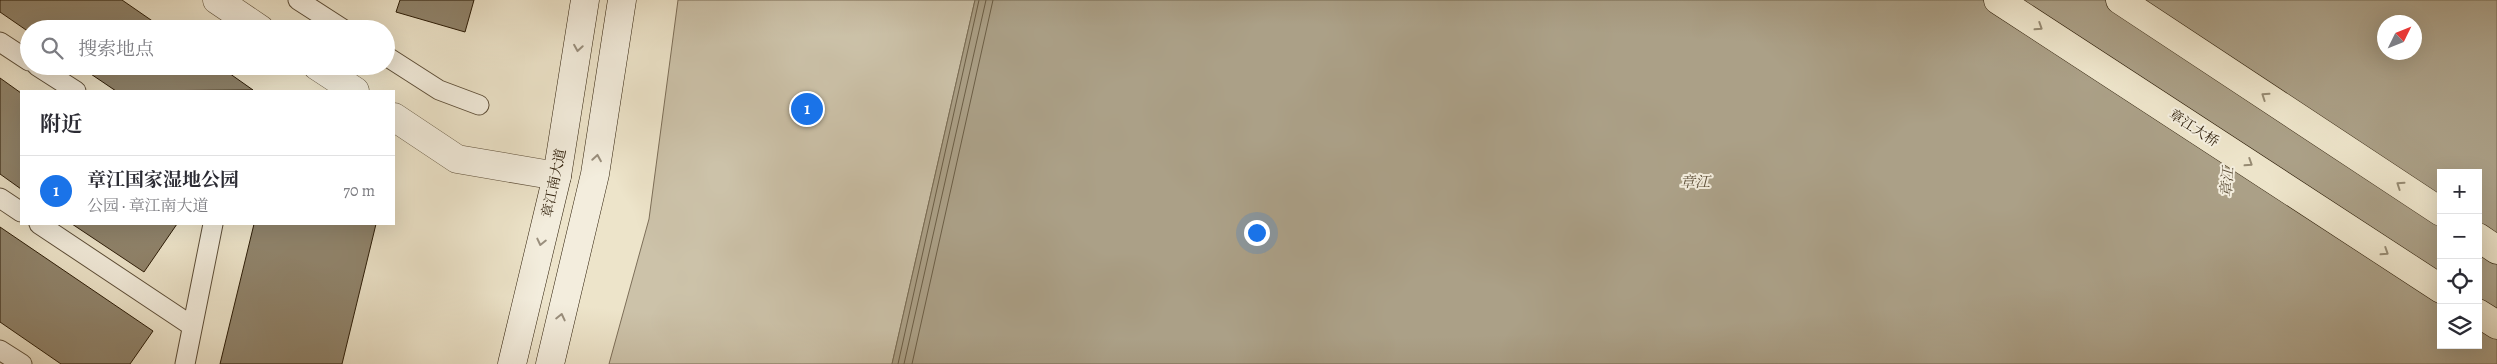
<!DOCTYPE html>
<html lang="zh">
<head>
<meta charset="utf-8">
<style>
  body { margin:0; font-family:Alegreya,"Noto Serif SC",serif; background:#f7f7f7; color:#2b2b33 }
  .controls { position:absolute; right:15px; bottom:15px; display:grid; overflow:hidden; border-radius:0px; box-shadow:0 5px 20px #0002 }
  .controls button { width:45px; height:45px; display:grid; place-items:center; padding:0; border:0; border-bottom:1px solid #e1e1e2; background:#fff; color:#2b2b33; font:25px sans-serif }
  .compass { position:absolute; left:2377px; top:15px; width:45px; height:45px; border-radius:50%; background:#fff; box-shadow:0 5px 20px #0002; rotate:47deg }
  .you { position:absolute; left:1256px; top:232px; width:18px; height:18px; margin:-12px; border:4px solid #fff; border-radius:50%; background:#1a73e8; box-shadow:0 0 0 8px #1a73e833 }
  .badge { display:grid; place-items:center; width:32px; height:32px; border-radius:50%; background:#1a73e8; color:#fff; font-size:16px; font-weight:700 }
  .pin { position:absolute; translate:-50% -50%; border:2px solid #fff; box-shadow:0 1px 5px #0006 }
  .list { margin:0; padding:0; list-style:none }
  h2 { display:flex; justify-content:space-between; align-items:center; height:65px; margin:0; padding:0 20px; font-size:21px }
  h2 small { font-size:16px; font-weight:400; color:#7c7c81 }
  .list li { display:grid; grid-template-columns:32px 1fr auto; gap:15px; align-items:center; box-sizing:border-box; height:70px; padding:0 20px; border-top:1px solid #e1e1e2 }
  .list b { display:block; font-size:19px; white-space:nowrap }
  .list p { margin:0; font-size:16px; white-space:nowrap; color:#7c7c81 }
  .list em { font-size:16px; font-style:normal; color:#7c7c81 }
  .icon { flex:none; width:28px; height:28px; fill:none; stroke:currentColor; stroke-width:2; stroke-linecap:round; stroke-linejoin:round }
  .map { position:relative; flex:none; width:2497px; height:364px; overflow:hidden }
  .search { position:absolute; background:#fff; box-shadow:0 5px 20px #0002; left:20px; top:20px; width:375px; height:55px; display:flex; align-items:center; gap:12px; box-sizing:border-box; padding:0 18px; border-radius:28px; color:#7c7c81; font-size:19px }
  .panel { position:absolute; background:#fff; box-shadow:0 5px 20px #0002; left:20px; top:90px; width:375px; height:135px; border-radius:0px }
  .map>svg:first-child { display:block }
  .green { fill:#ccc2a9; stroke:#7c6e58 }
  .water { fill:#aba087; stroke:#786b53; fill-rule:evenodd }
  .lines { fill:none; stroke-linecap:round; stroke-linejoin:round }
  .shore { stroke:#6b5e46; stroke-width:1 }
  .building { fill:#90846c; stroke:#2b1b06 }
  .service-casing { stroke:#5c4d37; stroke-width:21 }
  .minor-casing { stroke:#5c4d37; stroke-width:29 }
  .secondary-casing { stroke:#2b1b06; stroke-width:29 }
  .trunk-casing { stroke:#2b1b06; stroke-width:29 }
  .service { stroke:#f3eddd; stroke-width:19 }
  .minor { stroke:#f3eddd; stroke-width:28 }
  .secondary { stroke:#f3eddd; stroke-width:28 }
  .trunk { stroke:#ede4ca; stroke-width:28 }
  .oneway { stroke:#968a72 }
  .oneway2 { stroke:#998e7c }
  .labels { text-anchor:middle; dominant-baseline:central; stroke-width:4; stroke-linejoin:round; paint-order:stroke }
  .street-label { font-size:14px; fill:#2b1b06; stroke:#f3eddd }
  .water-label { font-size:15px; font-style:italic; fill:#5e503a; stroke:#f3eddd }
</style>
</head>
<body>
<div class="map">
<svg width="2497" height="364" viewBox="0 0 2497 364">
  <rect width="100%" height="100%" fill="#ede4ca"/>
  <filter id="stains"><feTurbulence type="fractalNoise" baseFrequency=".004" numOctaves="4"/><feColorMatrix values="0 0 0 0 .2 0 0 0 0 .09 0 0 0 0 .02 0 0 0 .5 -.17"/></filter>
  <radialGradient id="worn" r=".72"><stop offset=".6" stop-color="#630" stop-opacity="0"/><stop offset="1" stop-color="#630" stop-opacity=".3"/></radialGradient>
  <path class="green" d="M678 0H975L892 364H609L649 219Z"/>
  <path class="water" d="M975 0H2497V364H892ZM2384 22H2414V52H2384ZM2441 173H2478V345H2441Z"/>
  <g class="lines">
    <g class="shore">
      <path d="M898 364 979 0"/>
      <path d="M904 364 986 0"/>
      <path d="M912 364 993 0"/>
    </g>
  </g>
  <g class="building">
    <path d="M0 0H122L164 29H29V32L0 12Z"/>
    <path d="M400 0H474L465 32 396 12Z"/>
    <path d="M79 66H219L253 90 116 91Z"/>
    <path d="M0 78 21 93V189L0 174Z"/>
    <path d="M72 224H177L144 272Z"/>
    <path d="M254 224H376L342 364H220Z"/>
    <path d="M0 227 153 331 130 364H61L0 322Z"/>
  </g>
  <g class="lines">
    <g class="service-casing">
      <g id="service">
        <path d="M298 0 343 29"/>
        <path d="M0 42 29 61"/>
        <path d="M386 56 439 90 479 105"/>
        <path d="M37 66 76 91"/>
        <path d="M0 198 21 212"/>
        <path d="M39 224 192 326"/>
        <path d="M0 350 22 364"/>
        <path d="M185 364 213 224"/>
      </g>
    </g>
    <g class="minor-casing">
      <g id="minor">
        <path d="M217 0 260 29"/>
        <path d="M317 66 355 91"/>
        <path d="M394 117 457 159 557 176"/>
      </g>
    </g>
    <g class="secondary-casing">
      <g id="secondary">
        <path d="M512 364 557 176 585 0"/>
        <path d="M550 364 595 174 622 0"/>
      </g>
    </g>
    <g class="trunk-casing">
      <g id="trunk">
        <path d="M1998 0 2441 289"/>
        <path d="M2120 0 2441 212"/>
        <path d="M2478 237 2497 250"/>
        <path d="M2478 313 2497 325"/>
      </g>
    </g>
    <use href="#service" class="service"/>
    <use href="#minor" class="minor"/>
    <use href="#secondary" class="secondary"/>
    <use href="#trunk" class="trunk"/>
  </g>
  <defs><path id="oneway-chevron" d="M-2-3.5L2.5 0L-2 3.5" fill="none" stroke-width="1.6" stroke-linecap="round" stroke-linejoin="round" transform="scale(1.25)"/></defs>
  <g class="oneway">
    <use href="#oneway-chevron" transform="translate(2039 27) rotate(33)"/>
    <use href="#oneway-chevron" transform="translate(2265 96) rotate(-146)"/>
    <use href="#oneway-chevron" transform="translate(2249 163) rotate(33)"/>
    <use href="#oneway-chevron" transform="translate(2400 185) rotate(-146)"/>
    <use href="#oneway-chevron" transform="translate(2385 252) rotate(33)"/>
  </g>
  <g class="oneway2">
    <use href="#oneway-chevron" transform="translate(578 48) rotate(99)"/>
    <use href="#oneway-chevron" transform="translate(597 158) rotate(-81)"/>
    <use href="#oneway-chevron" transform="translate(541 242) rotate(103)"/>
    <use href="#oneway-chevron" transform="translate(561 317) rotate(-77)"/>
  </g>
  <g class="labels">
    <g class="street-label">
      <text transform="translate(2194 128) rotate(33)">章江大桥</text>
      <text transform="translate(554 183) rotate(-78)">章江南大道</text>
    </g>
    <g class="water-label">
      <text x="1695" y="182">章江</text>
      <text transform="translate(2227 182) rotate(-85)">章江</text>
    </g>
  </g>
  <rect width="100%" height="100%" filter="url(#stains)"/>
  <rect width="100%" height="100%" fill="url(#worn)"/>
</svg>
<div class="controls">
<button>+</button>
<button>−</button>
<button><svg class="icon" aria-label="locate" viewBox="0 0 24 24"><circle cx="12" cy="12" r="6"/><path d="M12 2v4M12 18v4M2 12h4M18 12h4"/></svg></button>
<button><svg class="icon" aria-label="layers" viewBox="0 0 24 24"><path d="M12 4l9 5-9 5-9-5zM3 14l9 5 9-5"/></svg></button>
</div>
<svg class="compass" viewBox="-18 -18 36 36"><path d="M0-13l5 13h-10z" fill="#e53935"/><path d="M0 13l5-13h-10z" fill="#7c7c81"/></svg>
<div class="you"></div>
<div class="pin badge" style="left:807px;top:109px">1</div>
<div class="search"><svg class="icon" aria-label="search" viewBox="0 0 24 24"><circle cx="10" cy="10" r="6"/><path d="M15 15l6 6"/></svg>搜索地点</div>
<section class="panel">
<h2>附近<small></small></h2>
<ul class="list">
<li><span class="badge">1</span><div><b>章江国家湿地公园</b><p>公园 · 章江南大道</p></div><em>70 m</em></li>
</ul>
</section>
</div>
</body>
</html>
